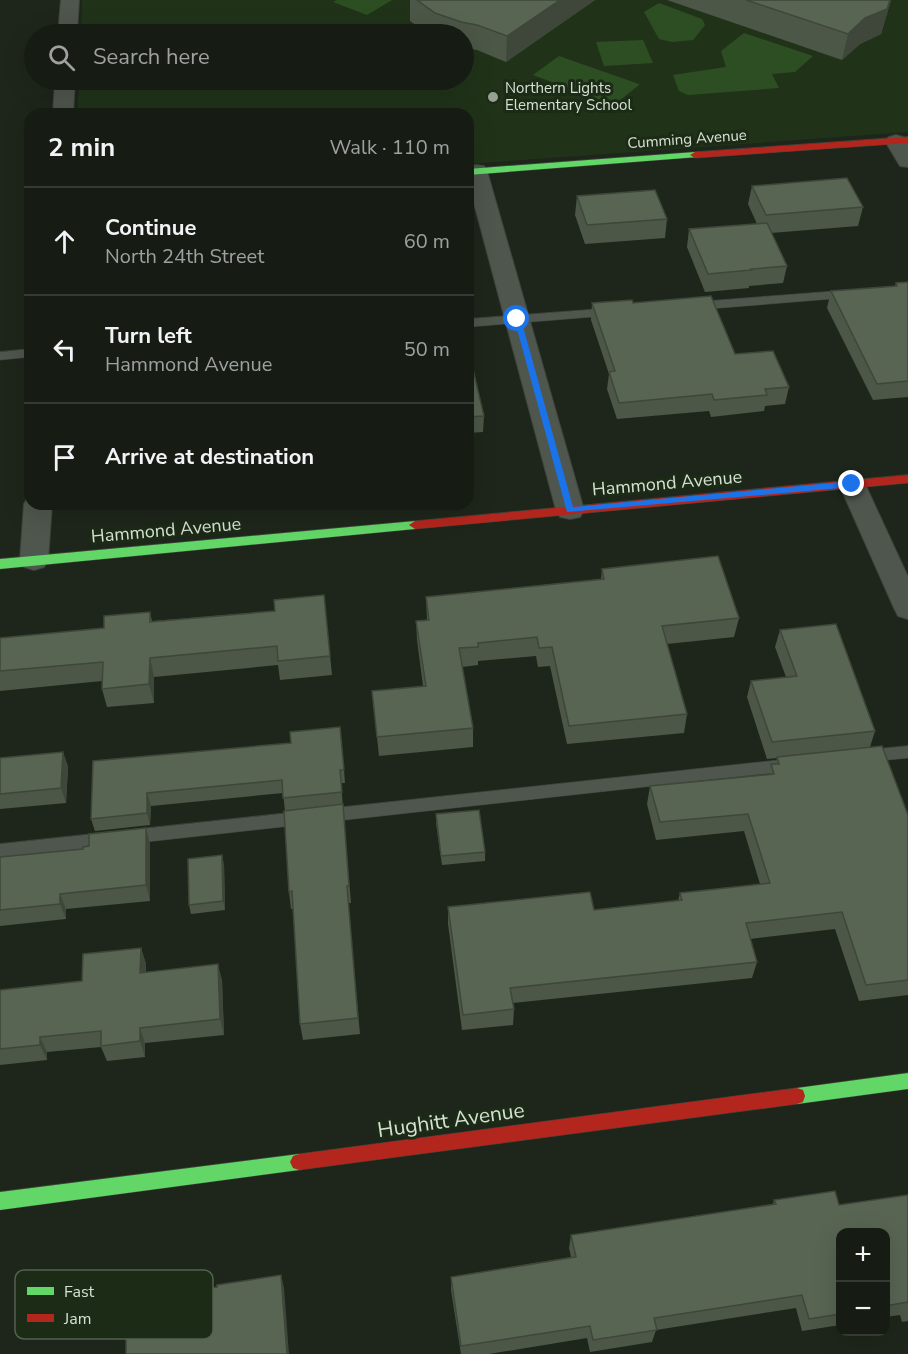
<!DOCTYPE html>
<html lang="en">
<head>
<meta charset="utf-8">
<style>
  body { margin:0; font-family:"Nunito Sans",sans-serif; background:#1f251d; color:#f1f3f6 }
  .controls { position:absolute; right:18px; bottom:18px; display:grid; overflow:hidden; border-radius:12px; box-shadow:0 6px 24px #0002 }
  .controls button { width:54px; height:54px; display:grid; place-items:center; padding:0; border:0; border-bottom:2px solid #353a34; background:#161c14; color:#f1f3f6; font:30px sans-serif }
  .stop { position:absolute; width:18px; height:18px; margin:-14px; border:4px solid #1a73e8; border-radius:50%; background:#fff }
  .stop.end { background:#1a73e8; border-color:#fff; box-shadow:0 2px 6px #0008 }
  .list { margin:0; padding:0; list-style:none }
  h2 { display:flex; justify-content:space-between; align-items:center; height:78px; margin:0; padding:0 24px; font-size:26px }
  h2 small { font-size:20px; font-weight:400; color:#9ea1a0 }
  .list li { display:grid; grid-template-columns:39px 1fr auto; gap:18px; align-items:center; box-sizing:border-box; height:108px; padding:0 24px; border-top:2px solid #353a34 }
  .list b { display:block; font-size:22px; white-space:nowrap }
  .list p { margin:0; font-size:20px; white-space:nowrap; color:#9ea1a0 }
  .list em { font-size:20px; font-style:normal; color:#9ea1a0 }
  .icon { flex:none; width:33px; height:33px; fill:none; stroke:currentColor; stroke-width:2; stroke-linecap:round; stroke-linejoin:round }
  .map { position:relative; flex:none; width:908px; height:1354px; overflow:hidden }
  .search { position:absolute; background:#161c14; box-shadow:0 6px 24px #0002; left:24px; top:24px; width:450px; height:66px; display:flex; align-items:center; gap:15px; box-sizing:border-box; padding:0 21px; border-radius:33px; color:#9ea1a0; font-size:22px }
  .panel { position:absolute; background:#161c14; box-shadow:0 6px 24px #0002; left:24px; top:108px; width:450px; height:402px; border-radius:18px }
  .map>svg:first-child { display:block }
  .built { fill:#203319 }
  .green { fill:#2d4e22 }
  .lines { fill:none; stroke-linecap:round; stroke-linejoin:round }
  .lane-casing { stroke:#3c4339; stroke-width:1 }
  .street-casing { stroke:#3c4339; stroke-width:2 }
  .fast-casing { stroke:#3c4339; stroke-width:1 }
  .jam-casing { stroke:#3c4339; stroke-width:1 }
  .lane { fill:#4f564d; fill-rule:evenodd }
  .street { fill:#4f564d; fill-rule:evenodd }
  .fast { fill:#63d668; fill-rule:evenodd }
  .jam { fill:#b3261e; fill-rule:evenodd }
  .wall { fill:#4c5747 }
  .shaded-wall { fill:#3e473a }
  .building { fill:#586553; stroke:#3e473a; stroke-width:1.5 }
  .route { fill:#1a73e8 }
  .poi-dot { fill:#96a093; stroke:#1b2b16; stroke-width:2 }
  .labels { text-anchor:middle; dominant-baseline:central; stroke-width:6; stroke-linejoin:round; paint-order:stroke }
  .far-poi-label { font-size:15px; fill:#d6e1d3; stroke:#1b2b16; text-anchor:start }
  .far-street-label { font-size:15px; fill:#d6e1d3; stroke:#1b2b16 }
  .street-label { font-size:18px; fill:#d6e1d3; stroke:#1b2b16 }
  .near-street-label { font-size:21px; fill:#d6e1d3; stroke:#1b2b16 }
  .key { fill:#1b2b16; stroke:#53624f; stroke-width:1.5 }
  .key-label { font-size:16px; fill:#d6e1d3 }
</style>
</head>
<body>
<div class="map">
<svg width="908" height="1354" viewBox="0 0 908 1354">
  <rect width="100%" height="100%" fill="#1e261b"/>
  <path class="built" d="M82 0H908V132L468 164V114H77L79 80H464V34H81Z"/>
  <g class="green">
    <path d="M337 0H392L367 15 333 2Z"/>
    <path d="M659 3 702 19 705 25 693 40 672 42 659 39 644 12Z"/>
    <path d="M744 33 813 56 795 72 772 74 779 88 688 95 679 91 673 75 726 67 721 51Z"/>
    <path d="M643 40 653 63 604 66 596 42Z"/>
    <path d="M559 56 639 84V85L614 105 533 75Z"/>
  </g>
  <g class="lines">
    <g class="lane-casing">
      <g id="lane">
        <path d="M851 290 857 294 855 297 695 310 689 306 695 302Z"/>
        <path d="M612 308 616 309V315L468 327V319Z"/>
        <path d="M30 349V357L0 360V352Z"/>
        <path d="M908 746V758L866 762 860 760 858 756 860 752 866 750Z"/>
        <path d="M789 759 795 761 797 765 795 769 789 771 0 858V844Z"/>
      </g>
    </g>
    <g class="street-casing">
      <g id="street">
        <path d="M61 0H79L77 34H58Z"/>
        <path d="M55 80H75L73 114H53Z"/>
        <path d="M896 135 903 137 908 143V167L900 166 885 141 889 137Z"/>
        <path d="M476 165 484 166 487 171 584 510 580 517 570 519 560 517 556 510 468 181V167Z"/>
        <path d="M852 475 861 478 865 484 908 577V619L898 616 894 608 839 484 843 478Z"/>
        <path d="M28 497 30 504H52L48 560 44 567 34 570 24 567 20 560 24 504Z"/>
      </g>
    </g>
    <g class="fast-casing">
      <g id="fast">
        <path d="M695 152 700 155 698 157 468 175V169Z"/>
        <path d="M415 521 421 525 415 529 0 569V559Z"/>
        <path d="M908 1073V1089L797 1104 791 1102 789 1096 791 1090 797 1088Z"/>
        <path d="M299 1154 305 1156 308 1162 305 1168 299 1170 0 1210V1192Z"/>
      </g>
    </g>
    <g class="jam-casing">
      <g id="jam">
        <path d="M908 137V143L695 158 690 155 695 152Z"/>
        <path d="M908 475V483L415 529 409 525 415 521Z"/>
        <path d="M797 1088 803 1090 805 1096 803 1102 797 1104 299 1170 293 1168 290 1162 293 1156 299 1154Z"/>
      </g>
    </g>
    <use href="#lane" class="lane"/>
    <use href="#street" class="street"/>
    <use href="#fast" class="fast"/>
    <use href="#jam" class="jam"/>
  </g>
  <g class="wall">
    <path d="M410 0H595L506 62 477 50 464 48V34H429L410 21Z"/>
    <path d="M667 0H891L881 34 860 44 842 60Z"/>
    <path d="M752 186 863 207 858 226 771 233 787 266 783 283 749 286V288L705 292 687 247 689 229 757 224 748 204Z"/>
    <path d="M577 196 667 219 665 238 585 244 575 215Z"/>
    <path d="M908 282V397L873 400 827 308 831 291 895 286 896 283Z"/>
    <path d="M592 303 735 354 789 387 785 404 765 406 764 411 711 417 709 411 617 419 607 389 609 374 591 320Z"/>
    <path d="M468 348 484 416 483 432 468 433Z"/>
    <path d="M602 569 739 618 734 637 667 644 687 714 684 733 567 744 550 666 538 667 536 656 478 661V665L462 667 473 728V747L379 756 372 691 423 686 417 640 416 621H427L426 597 601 579Z"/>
    <path d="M324 595 332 675 280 680 278 665 154 677V703L107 707 102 689V681L0 691V638L104 628 150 612 152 621 275 611Z"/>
    <path d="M780 630 875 731 870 747 908 815V995L859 1001 835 929 750 939 757 962 752 978 513 1003 514 1009 513 1025 462 1030 448 924V907L594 910 678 901 680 893 760 884 744 831 656 840 647 804 650 786 769 774 771 764H775L777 758 767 759 747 697 751 681 786 677 775 647Z"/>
    <path d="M291 743 344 770 345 783H341L351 903H348L360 1034 303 1040 300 1024 293 909H291L289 892 285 811 283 793 151 806 150 825 95 831 91 819 93 761Z"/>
    <path d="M63 752 68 767 66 803 0 809V758Z"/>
    <path d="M436 814 485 852V861L442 865 436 823Z"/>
    <path d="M146 828 150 844V901L66 909V919L0 926V857L83 849Z"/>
    <path d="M224 864 225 910 191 914 189 905Z"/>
    <path d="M141 948 146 964V972L222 980 224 1035 145 1043V1057L107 1061 101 1047 47 1052V1060L0 1065V990L82 981Z"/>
    <path d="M908 1195V1321L902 1322 900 1315 885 1317V1233H840V1325L802 1331 796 1308 656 1330 652 1342 590 1352 587 1338 489 1354H461L451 1290V1277L571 1257 569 1248 571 1235 773 1204 774 1200 839 1205Z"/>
  </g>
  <g class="shaded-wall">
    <path d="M560 0H595L506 62 507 36Z"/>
    <path d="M890 0H891L881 34 860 44 842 60 848 34 865 18Z"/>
    <path d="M150 658 154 677V703L149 684Z"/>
    <path d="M63 752 68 767 66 803 61 788Z"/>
    <path d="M147 793 151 806 150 825 147 813Z"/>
    <path d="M146 828 150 844V901L146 885Z"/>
    <path d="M222 855 224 864 225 910 223 901Z"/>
    <path d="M60 894 66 909V919L60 904Z"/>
    <path d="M141 948 146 964 145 988 140 973Z"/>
    <path d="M218 964 222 980 224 1035 220 1019Z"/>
    <path d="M140 1028 145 1043V1057L140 1041Z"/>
    <path d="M40 1037 47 1052V1060L40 1045Z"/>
    <path d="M281 1275 284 1288 289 1354H287Z"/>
  </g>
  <g class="building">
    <path d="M417 0H560L507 36 477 25 461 22 435 13Z"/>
    <path d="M746 0H890L887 9 865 18 848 34Z"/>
    <path d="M847 178 863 207 766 215 752 186Z"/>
    <path d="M655 190 667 219 587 225 577 196Z"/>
    <path d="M767 223 787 266 751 269 752 270 708 274 689 229Z"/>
    <path d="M908 282V381L877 384 831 291 897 286 896 283Z"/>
    <path d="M711 296 735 354 773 351 789 387 765 389 767 395 714 400 712 394 619 403 609 372 615 371 592 303 632 300 633 303Z"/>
    <path d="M468 348 484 416 468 417Z"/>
    <path d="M718 556 739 618 662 626 687 714 569 726 552 647 539 648 537 637 478 643V647L459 648 473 728 377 737 372 691 426 686 416 621 429 620 426 597 604 579 602 569Z"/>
    <path d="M324 595 330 656 278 661 277 646 150 658 149 684 102 689 103 662 0 671V638L104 628V616L150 612V622L275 611 274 600Z"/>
    <path d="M836 624 875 731 772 742 751 681 797 676 780 630Z"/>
    <path d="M340 727 344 770H340L342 792 283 798 282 780 147 793V813L91 819 93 761 291 743 290 732Z"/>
    <path d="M882 746 908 815V980L866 985 842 912 746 923 757 962 510 988 514 1009 463 1015 448 907 590 892 594 910 682 900 680 893 770 883 748 814 660 822 650 786 774 774 771 764H779L777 757Z"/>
    <path d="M63 752 61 788 0 794V758Z"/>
    <path d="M343 804 349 886H347L358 1018 300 1024 292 891 289 892 284 811Z"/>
    <path d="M479 810 485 852 441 856 436 814Z"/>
    <path d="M146 828V885L60 894V904L0 910V857L83 849V847L89 846V834Z"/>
    <path d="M222 855 223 901 189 905 188 859Z"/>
    <path d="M141 948 140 973 218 964 220 1019 140 1028V1041L101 1046V1031L40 1037V1045L0 1049V990L82 981 83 954Z"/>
    <path d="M835 1191 839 1205 908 1195V1302L885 1306V1233H840V1314L809 1319 802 1295 654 1318 657 1330 593 1340 590 1326 461 1346 451 1277 576 1257 571 1235 776 1204 774 1200Z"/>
    <path d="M281 1275 287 1354H126V1300L217 1287V1285Z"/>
  </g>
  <path class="route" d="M514 318 521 319 573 507 852 481 857 484 852 487 567 512Z"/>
  <circle class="poi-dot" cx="493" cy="97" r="6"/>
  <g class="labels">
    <g class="far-poi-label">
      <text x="505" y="88">Northern Lights<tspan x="505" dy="17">Elementary School</tspan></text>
    </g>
    <g class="far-street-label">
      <text transform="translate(687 139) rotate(-4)">Cumming Avenue</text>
    </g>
    <g class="street-label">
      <text transform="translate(667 483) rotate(-5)">Hammond Avenue</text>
      <text transform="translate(166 530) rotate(-5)">Hammond Avenue</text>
    </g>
    <g class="near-street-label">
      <text transform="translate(451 1120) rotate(-8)">Hughitt Avenue</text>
    </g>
  </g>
  <rect x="15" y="1270" width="198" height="69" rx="9" class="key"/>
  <rect x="27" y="1287" width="27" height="8" fill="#63d668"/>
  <rect x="27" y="1314" width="27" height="8" fill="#b3261e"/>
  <g class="key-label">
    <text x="64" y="1297">Fast</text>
    <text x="64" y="1324">Jam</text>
  </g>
</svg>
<div class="controls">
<button>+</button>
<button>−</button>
</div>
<div class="stop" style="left:517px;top:319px"></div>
<div class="stop end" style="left:852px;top:484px"></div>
<div class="search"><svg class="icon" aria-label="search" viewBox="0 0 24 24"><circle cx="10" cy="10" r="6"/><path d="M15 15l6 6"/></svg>Search here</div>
<section class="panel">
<h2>2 min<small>Walk · 110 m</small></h2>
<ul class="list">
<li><svg class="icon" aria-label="ahead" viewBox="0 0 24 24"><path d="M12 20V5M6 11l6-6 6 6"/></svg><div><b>Continue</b><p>North 24th Street</p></div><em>60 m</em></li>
<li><svg class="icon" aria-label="left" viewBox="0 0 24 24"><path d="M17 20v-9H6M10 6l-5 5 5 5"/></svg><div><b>Turn left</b><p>Hammond Avenue</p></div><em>50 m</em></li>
<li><svg class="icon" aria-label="arrive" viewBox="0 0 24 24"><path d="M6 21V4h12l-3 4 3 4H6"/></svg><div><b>Arrive at destination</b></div></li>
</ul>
</section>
</div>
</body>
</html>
